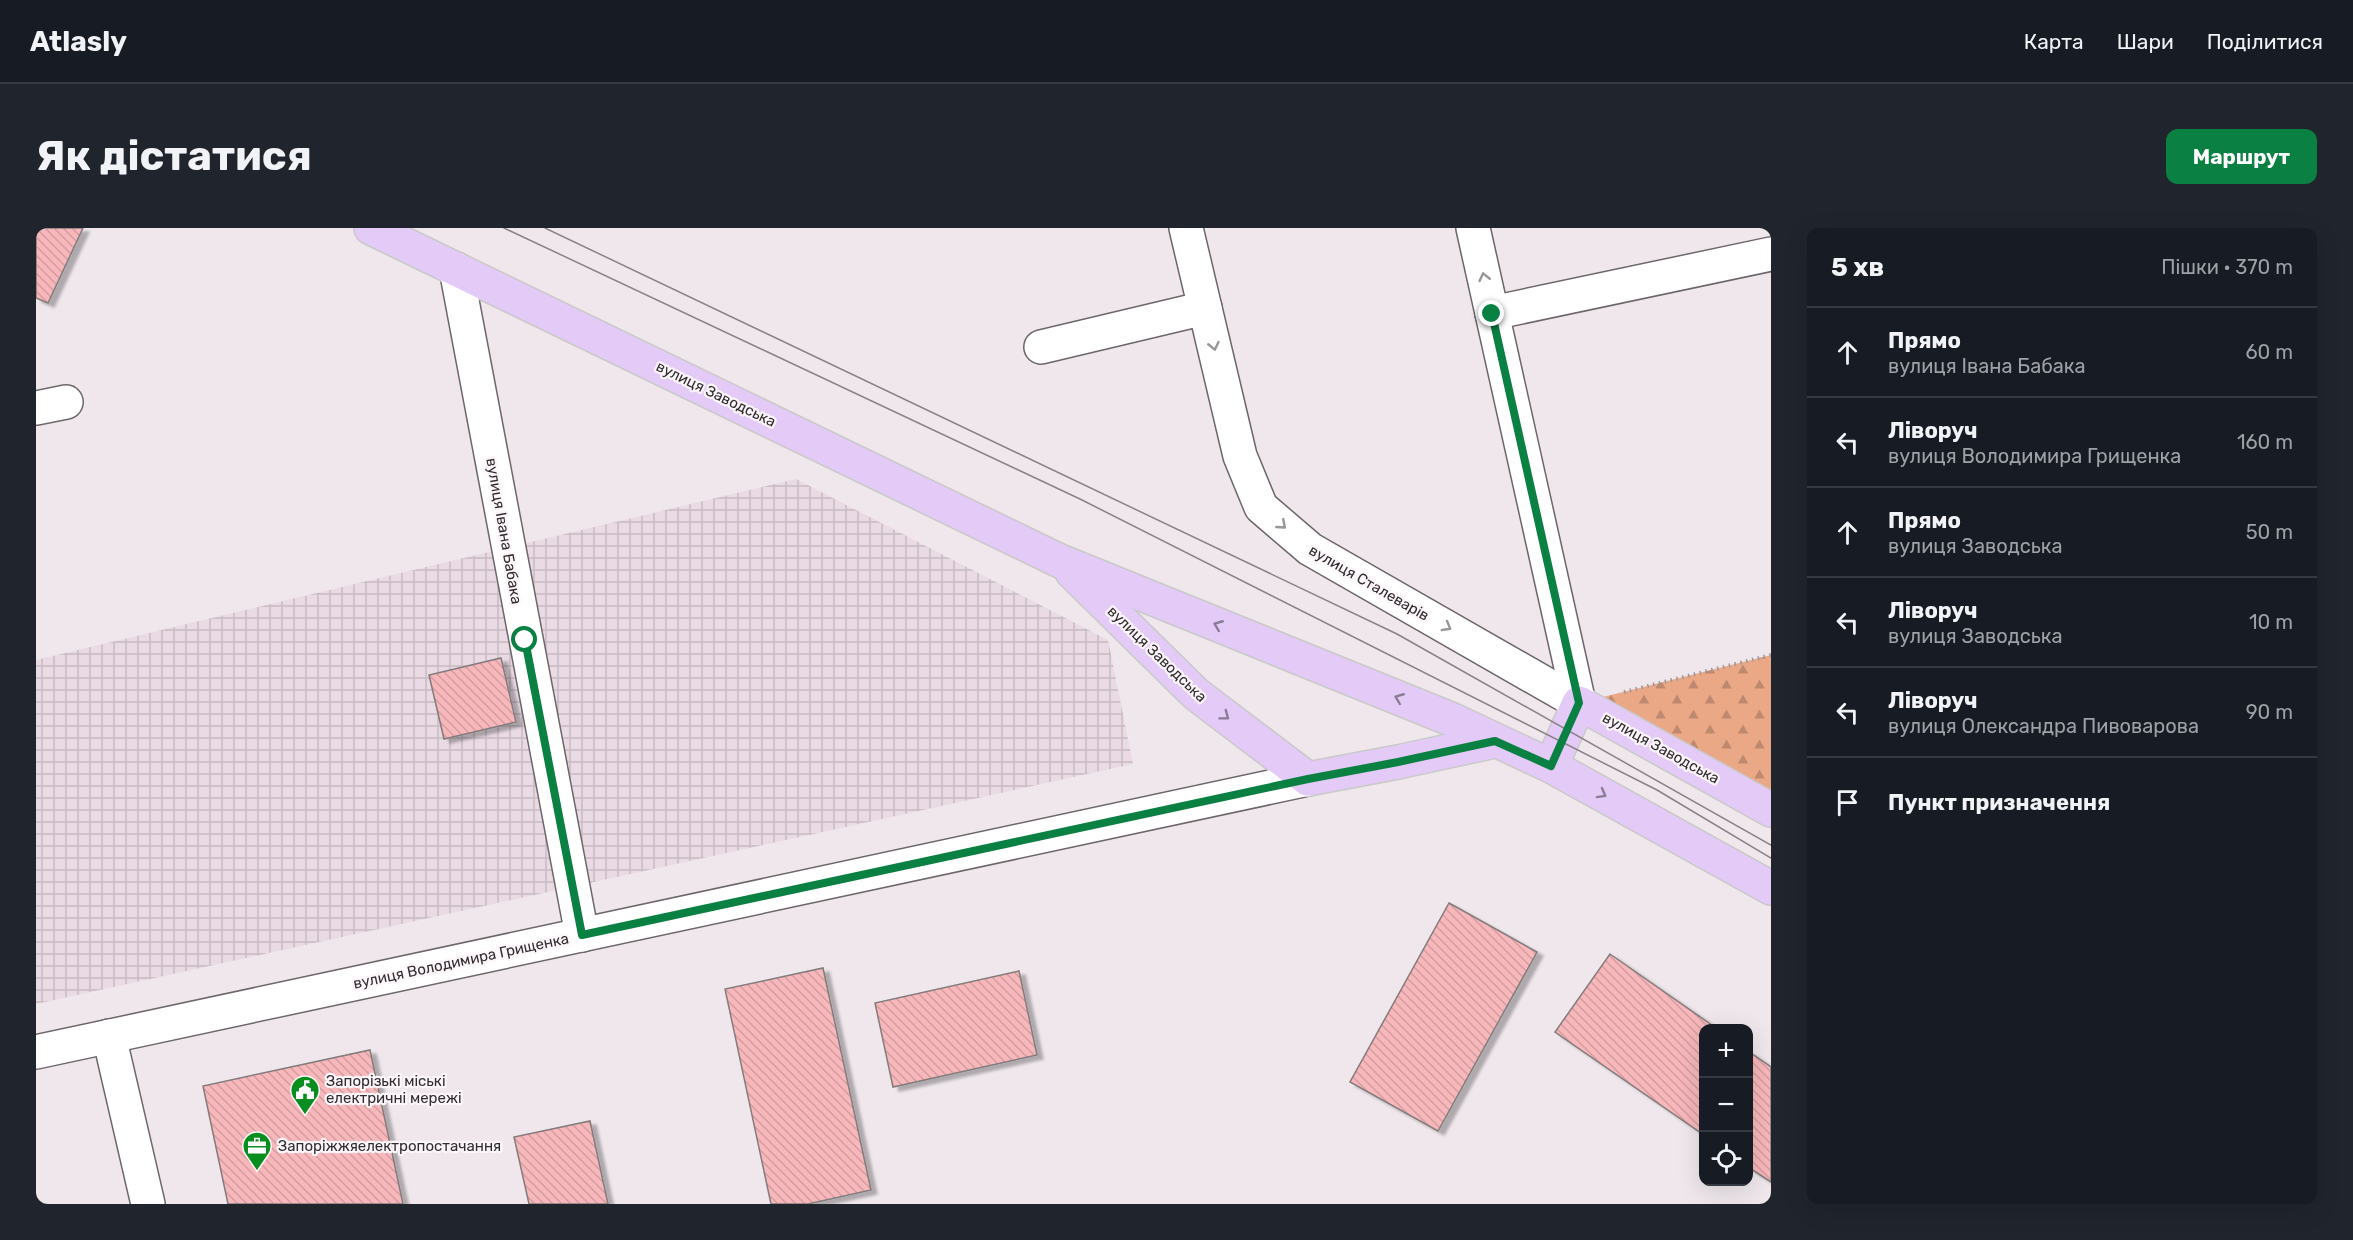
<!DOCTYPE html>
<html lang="uk">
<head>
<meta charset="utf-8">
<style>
  body { margin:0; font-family:Rubik,sans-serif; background:#20242c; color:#f1f3f6 }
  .controls { position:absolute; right:18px; bottom:18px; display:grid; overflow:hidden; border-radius:12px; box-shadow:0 6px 24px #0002 }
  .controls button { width:54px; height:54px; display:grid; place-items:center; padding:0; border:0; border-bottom:2px solid #363941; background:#171b24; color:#f1f3f6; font:30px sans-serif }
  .stop { position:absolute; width:18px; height:18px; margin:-14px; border:4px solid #0b8043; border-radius:50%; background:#fff }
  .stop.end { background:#0b8043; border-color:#fff; box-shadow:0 2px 6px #0008 }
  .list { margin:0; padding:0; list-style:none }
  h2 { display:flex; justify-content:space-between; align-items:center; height:78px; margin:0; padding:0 24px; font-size:26px }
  h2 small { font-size:20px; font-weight:400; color:#9ea1a6 }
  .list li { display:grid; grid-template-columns:39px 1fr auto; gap:18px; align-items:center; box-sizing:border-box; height:90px; padding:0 24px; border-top:2px solid #363941 }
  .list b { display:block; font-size:22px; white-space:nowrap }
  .list p { margin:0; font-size:20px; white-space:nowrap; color:#9ea1a6 }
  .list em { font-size:20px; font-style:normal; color:#9ea1a6 }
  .icon { flex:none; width:33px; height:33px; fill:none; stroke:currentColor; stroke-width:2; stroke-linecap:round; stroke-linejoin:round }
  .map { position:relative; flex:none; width:1735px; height:976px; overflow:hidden; border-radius:12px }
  header { display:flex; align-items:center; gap:36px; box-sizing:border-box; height:84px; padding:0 30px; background:#171b24; border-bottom:2px solid #363941 }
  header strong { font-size:28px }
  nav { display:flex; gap:33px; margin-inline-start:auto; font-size:21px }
  .intro { display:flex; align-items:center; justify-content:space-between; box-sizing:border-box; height:144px; padding:0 36px }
  h1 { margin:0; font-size:42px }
  .button { padding:15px 27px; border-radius:12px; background:#0b8043; color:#fff; font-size:21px; font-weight:700 }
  main { display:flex; gap:36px; padding:0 36px }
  aside { flex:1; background:#171b24; border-radius:12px; box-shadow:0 6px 24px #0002 }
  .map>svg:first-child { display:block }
  .industrial { fill:url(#industrial-grid) }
  .forest { fill:url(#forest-firs) }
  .building { fill:url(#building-back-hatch); stroke:#837b7c; stroke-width:1.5; filter:url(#shadow) }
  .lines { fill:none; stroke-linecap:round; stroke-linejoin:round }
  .minor-casing { stroke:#6d666a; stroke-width:36 }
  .major-casing { stroke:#c9c9c9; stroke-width:36 }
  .path { stroke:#9c969a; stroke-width:4; stroke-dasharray:1.5 4.5; stroke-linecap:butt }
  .minor { stroke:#fff; stroke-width:33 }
  .major { stroke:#e3caf7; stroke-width:33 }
  .tram { stroke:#878285; stroke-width:1.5 }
  .oneway { stroke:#989698 }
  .oneway2 { stroke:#8a7c94 }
  .route { stroke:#0b8043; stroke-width:8 }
  .labels { text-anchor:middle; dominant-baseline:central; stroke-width:4.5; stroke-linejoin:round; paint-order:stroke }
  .street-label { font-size:15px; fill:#312e30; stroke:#fcf5f9 }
  .poi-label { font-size:15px; fill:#312e30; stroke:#fcf5f9; text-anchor:start }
</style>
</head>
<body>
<header>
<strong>Atlasly</strong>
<nav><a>Карта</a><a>Шари</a><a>Поділитися</a></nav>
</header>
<div class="intro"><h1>Як дістатися</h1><a class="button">Маршрут</a></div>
<main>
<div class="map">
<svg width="1735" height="976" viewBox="0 0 1735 976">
  <defs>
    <pattern id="industrial-grid" width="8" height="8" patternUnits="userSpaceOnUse" patternTransform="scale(1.5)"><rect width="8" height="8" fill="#e9dae3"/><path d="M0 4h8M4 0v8" fill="none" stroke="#c8bbc3"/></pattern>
    <pattern id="forest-firs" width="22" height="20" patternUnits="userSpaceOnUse" patternTransform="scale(1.5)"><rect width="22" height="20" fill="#eba887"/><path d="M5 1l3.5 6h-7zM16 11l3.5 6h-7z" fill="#bf896f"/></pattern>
    <pattern id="building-back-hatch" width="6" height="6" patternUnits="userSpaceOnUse" patternTransform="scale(1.5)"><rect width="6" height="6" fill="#f7b7bb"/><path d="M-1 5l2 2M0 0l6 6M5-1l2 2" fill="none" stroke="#d49ea1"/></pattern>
    <filter id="shadow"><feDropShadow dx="6" dy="4" stdDeviation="1.5" flood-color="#0004"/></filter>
  </defs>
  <rect width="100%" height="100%" fill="#efe7ec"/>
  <path class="industrial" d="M760 251 1072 412 1097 536 0 776V432Z"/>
  <path class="forest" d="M1735 427V582L1543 475Z"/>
  <g class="building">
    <path d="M0 0H47L12 75 0 70Z"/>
    <path d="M465 430 480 494 408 511 393 447Z"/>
    <path d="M1413 675 1501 724 1402 903 1314 854Z"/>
    <path d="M1574 726 1680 800H1668V907L1519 804Z"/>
    <path d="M787 740 835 962 772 976H735L689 761Z"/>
    <path d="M983 743 1001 827 857 859 839 775Z"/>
    <path d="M334 822 367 976H192L167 858Z"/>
    <path d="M1712 823 1735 839V954L1712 939Z"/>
    <path d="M554 893 572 976H493L478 909Z"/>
  </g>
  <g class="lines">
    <g class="minor-casing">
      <g id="minor">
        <path d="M1150 0 1204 228 1225 279 1274 321 1543 475"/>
        <path d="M1437 0 1543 475"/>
        <path d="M420 41 546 707"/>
        <path d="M1456 85 1735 26"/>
        <path d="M1005 119 1169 80"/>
        <path d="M0 180 30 174"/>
        <path d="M73 808 112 976"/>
        <path d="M0 824 1272 551"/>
      </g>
    </g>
    <g class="major-casing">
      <g id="major">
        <path d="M335 0 1024 333 1417 492 1515 538 1543 475 1735 582"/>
        <path d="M1036 344 1160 466 1272 551 1362 534 1459 513"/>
        <path d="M1515 538 1735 660"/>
      </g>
    </g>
    <path class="path" d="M1588 464 1735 427"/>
    <use href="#minor" class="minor"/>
    <use href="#major" class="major"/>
    <g class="tram">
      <path d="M468 0 1044 271 1621 562 1735 630"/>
      <path d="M509 0 1361 406 1735 617"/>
    </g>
  </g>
  <defs><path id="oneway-chevron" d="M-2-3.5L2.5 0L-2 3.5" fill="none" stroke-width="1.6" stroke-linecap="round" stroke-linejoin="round" transform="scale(1.5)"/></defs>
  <g class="oneway">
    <use href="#oneway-chevron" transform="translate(1448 49) rotate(-103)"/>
    <use href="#oneway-chevron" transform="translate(1178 118) rotate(77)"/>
    <use href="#oneway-chevron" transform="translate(1246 297) rotate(41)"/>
    <use href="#oneway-chevron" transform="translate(1411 399) rotate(30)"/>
  </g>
  <g class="oneway2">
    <use href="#oneway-chevron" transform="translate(1182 397) rotate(-158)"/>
    <use href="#oneway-chevron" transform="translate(1363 470) rotate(-158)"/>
    <use href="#oneway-chevron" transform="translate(1189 488) rotate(37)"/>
    <use href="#oneway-chevron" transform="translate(1566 566) rotate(29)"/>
  </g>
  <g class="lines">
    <path class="route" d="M489 412 546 707 1272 551 1362 534 1459 513 1515 538 1543 475 1456 86"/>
  </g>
  <defs>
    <g id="civic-pin" transform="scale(1.5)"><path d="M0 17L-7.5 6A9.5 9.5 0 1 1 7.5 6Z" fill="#088e1e" stroke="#fcf5f9"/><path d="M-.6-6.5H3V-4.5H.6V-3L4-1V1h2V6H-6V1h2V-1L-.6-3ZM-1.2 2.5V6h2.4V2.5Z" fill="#fff"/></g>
    <g id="office-pin" transform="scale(1.5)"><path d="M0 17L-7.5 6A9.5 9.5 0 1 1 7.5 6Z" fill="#088e1e" stroke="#fcf5f9"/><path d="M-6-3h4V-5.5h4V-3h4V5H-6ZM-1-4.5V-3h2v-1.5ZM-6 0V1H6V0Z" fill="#fff"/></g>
  </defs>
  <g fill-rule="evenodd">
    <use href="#civic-pin" x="269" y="862"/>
    <use href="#office-pin" x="221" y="918"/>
  </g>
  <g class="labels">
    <g class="street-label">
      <text transform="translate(680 166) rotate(26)">вулиця Заводська</text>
      <text transform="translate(468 303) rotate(80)">вулиця Івана Бабака</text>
      <text transform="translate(1333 355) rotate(30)">вулиця Сталеварів</text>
      <text transform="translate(1121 426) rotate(44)">вулиця Заводська</text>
      <text transform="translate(1625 520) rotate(29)">вулиця Заводська</text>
      <text transform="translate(425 733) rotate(-12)">вулиця Володимира Грищенка</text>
    </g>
    <g class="poi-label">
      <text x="290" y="853">Запорізькі міські<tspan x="290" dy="17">електричні мережі</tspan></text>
      <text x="242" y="918">Запоріжжяелектропостачання</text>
    </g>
  </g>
</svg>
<div class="controls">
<button>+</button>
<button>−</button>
<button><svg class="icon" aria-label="locate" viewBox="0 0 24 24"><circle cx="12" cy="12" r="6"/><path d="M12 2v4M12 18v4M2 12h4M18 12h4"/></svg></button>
</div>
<div class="stop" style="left:489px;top:412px"></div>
<div class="stop end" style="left:1456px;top:86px"></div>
</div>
<aside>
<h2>5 хв<small>Пішки · 370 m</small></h2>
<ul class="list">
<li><svg class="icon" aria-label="ahead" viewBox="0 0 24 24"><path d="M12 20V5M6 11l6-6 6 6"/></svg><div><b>Прямо</b><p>вулиця Івана Бабака</p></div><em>60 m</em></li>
<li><svg class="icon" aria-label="left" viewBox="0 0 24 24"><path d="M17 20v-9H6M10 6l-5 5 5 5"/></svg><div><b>Ліворуч</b><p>вулиця Володимира Грищенка</p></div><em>160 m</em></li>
<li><svg class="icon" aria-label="ahead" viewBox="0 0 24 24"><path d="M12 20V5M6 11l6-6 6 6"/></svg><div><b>Прямо</b><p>вулиця Заводська</p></div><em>50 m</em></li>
<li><svg class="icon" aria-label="left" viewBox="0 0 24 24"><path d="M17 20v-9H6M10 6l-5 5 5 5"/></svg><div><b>Ліворуч</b><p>вулиця Заводська</p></div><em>10 m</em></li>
<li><svg class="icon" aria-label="left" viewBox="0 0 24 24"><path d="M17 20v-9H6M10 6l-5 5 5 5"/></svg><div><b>Ліворуч</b><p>вулиця Олександра Пивоварова</p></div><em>90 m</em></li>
<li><svg class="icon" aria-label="arrive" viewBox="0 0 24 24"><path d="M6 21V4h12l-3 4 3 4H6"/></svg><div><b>Пункт призначення</b></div></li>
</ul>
</aside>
</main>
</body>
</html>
